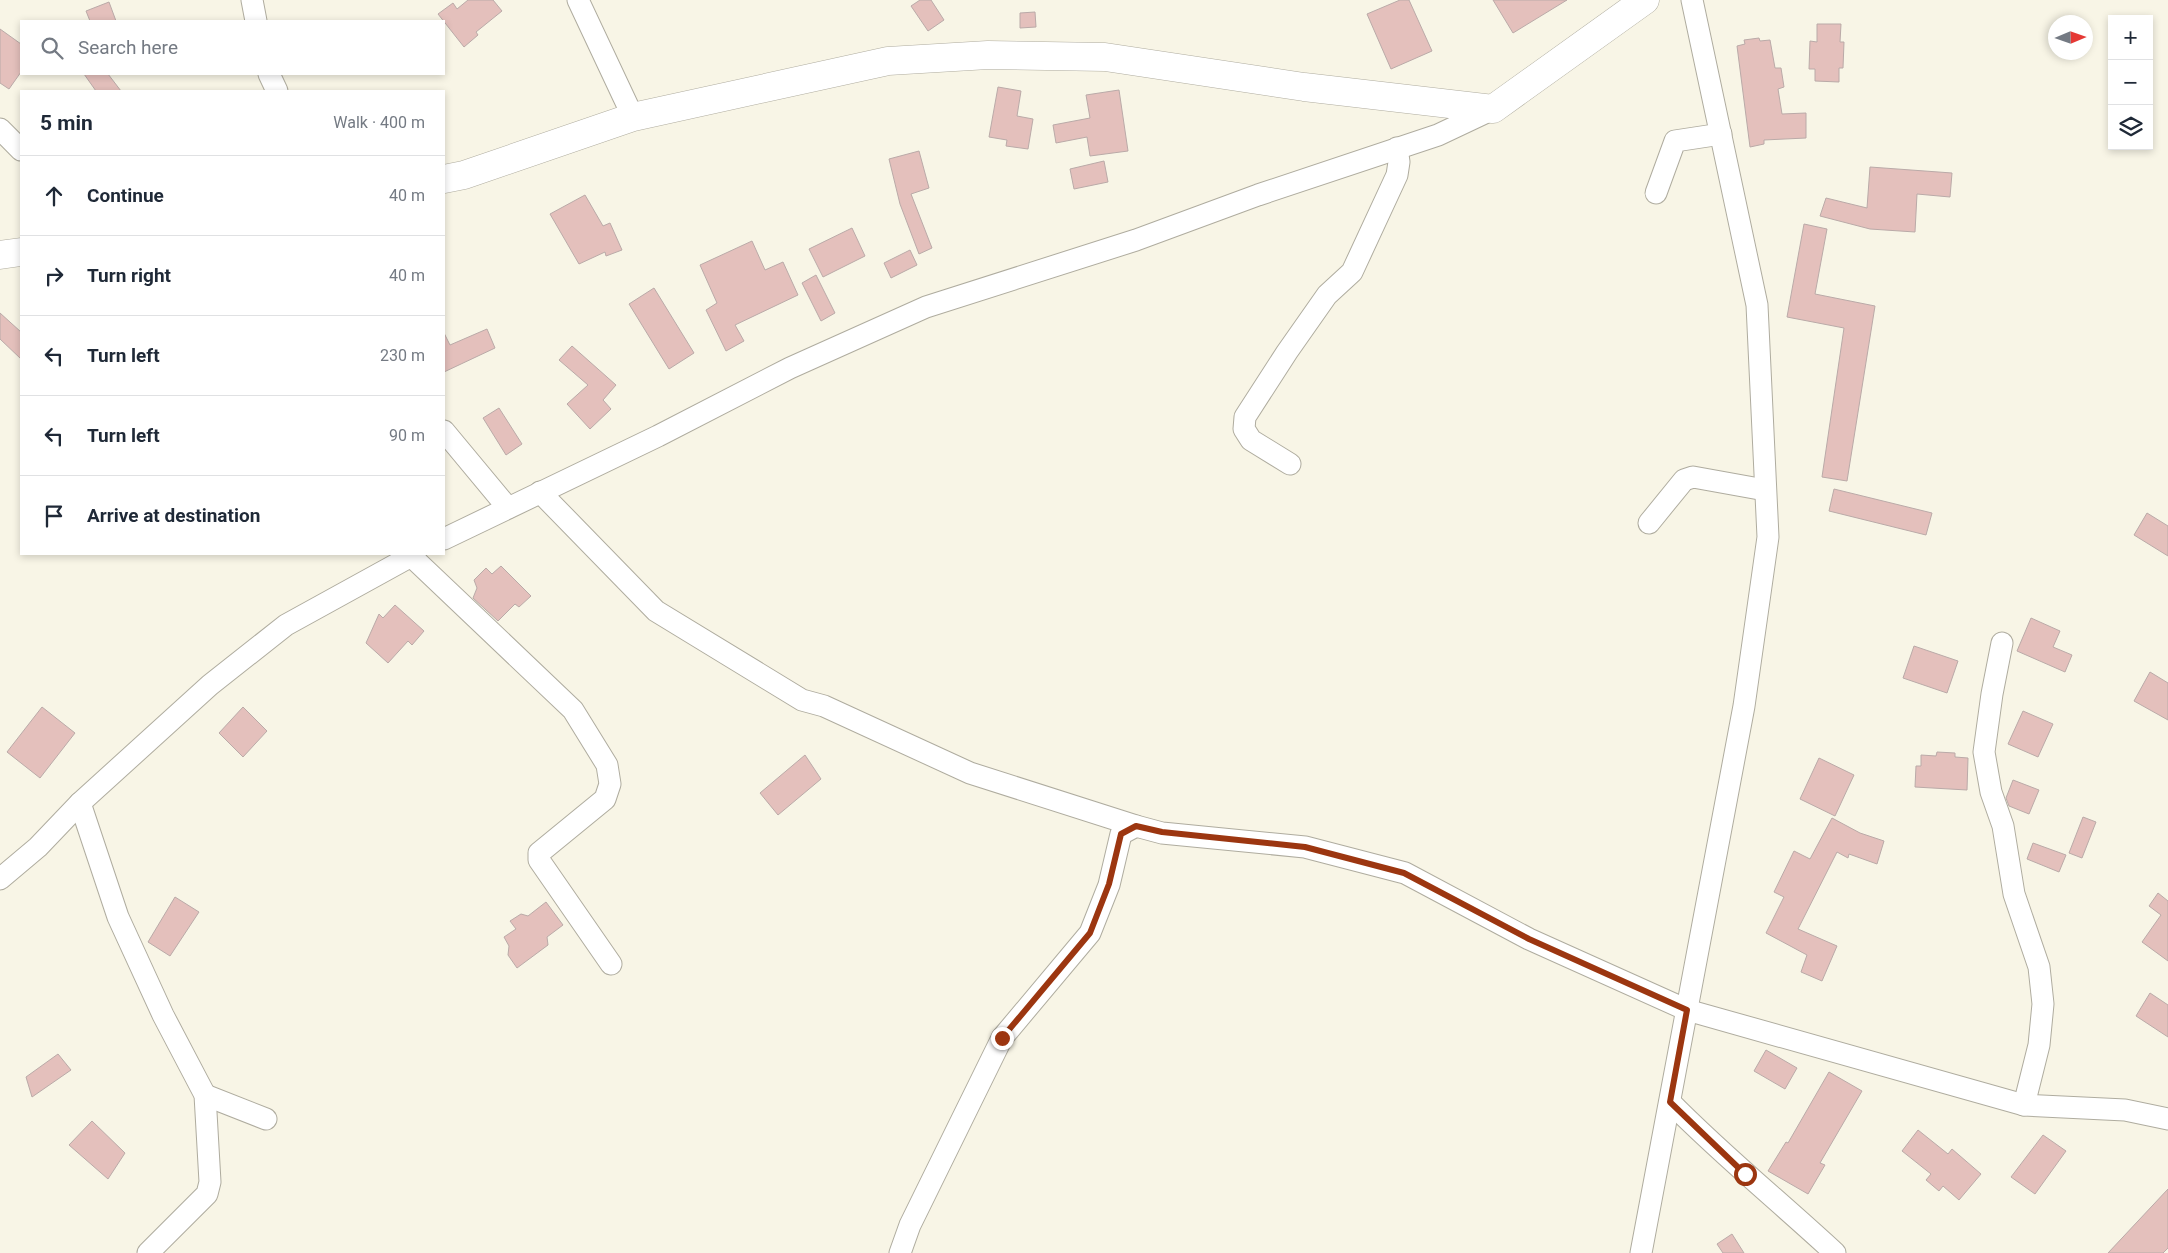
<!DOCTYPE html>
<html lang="en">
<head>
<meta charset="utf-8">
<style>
  body { margin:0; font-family:Roboto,sans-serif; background:#f6f6f7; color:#1f2937 }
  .controls { position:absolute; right:15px; top:15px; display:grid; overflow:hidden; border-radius:0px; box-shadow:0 2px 8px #0003 }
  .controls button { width:45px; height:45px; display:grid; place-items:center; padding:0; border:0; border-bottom:1px solid #e0e1e3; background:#fff; color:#1f2937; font:25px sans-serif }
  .compass { position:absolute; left:2048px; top:15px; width:45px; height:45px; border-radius:50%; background:#fff; box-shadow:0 2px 8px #0003; rotate:88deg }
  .stop { position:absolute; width:15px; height:15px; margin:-11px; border:4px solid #9c3610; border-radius:50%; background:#fff }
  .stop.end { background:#9c3610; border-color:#fff; box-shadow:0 1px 5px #0008 }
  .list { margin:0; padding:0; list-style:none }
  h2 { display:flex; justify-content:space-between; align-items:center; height:65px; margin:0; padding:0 20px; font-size:21px }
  h2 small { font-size:16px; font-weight:400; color:#747a83 }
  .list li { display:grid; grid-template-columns:32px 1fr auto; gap:15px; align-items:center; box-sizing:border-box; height:80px; padding:0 20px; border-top:1px solid #e0e1e3 }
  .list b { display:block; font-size:19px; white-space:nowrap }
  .list em { font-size:16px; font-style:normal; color:#747a83 }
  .icon { flex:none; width:28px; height:28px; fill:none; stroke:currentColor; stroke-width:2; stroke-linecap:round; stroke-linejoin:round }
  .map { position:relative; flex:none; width:2168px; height:1253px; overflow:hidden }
  .search { position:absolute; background:#fff; box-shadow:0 2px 8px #0003; left:20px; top:20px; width:425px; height:55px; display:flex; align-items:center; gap:12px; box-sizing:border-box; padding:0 18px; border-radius:0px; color:#747a83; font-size:19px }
  .panel { position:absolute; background:#fff; box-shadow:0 2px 8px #0003; left:20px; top:90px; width:425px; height:465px; border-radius:0px }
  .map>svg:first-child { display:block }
  .building { fill:#e4c0bc; stroke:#baaaa8 }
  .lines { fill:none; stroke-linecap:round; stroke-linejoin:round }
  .street-casing { stroke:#afac9f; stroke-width:23 }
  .secondary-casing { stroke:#afac9f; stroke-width:29 }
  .street { stroke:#fff; stroke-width:21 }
  .secondary { stroke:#fff; stroke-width:28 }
  .route { stroke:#9c3610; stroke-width:6 }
</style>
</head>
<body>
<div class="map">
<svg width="2168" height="1253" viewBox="0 0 2168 1253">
  <rect width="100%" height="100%" fill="#f8f5e6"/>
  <g class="building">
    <path d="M468 0H493L502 11 476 32 478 35 464 47 438 14 453 3 457 9Z"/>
    <path d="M920 0H931L944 20 928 31 911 6Z"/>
    <path d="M1400 0H1409L1432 51 1391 69 1367 14Z"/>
    <path d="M1493 0H1567L1513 33Z"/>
    <path d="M109 2 116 21H90L86 11Z"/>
    <path d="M1035 12 1036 27 1020 28V13Z"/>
    <path d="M1817 24H1841L1840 42H1844L1843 68H1839V82L1815 81V69H1809L1810 41 1817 42Z"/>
    <path d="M0 29 21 44V72L9 89 0 83Z"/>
    <path d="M1759 38 1760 41 1770 40 1775 68H1781L1784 87 1778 89 1782 114 1806 113V138L1764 140V144L1750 147 1737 46 1745 44 1744 40Z"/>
    <path d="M84 74H108L121 91H96Z"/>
    <path d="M998 87 1021 91 1017 116 1033 119 1028 149 1006 146 1007 140 989 137Z"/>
    <path d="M1119 90 1128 151 1090 156 1087 137 1056 143 1053 125 1090 118 1086 95Z"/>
    <path d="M919 151 929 188 911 194 932 248 919 254 900 204 889 159Z"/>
    <path d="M1104 161 1108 182 1074 189 1070 169Z"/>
    <path d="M1870 167 1952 173 1950 197 1917 194 1915 232 1870 229 1820 216 1826 198 1867 208Z"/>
    <path d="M585 195 603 226 610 223 622 250 606 256 605 252 579 264 550 214Z"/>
    <path d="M1804 224 1827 229 1815 294 1875 306 1847 481 1822 477 1844 328 1787 317Z"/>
    <path d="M852 228 865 256 823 277 809 249Z"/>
    <path d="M752 241 765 270 783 262 798 295 735 325 744 341 726 351 706 310 717 303 700 265Z"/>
    <path d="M910 250 917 265 891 278 884 263Z"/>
    <path d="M816 275 835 313 821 321 802 283Z"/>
    <path d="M654 288 694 353 669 369 629 304Z"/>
    <path d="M0 313 21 332V359L0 339Z"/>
    <path d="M487 329 495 348 444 372V333L450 345Z"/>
    <path d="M572 346 616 385 603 400 611 409 590 429 567 404 588 385 559 360Z"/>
    <path d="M499 408 522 444 506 455 483 418Z"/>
    <path d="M1834 489 1932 513 1926 535 1829 511Z"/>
    <path d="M2147 513 2168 526V556L2134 535Z"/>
    <path d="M501 566 531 596 519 607 515 604 498 621 473 598 477 588 474 580 486 568 492 574Z"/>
    <path d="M395 605 424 631 412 645 408 641 388 663 366 643 379 614 383 618Z"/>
    <path d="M2031 618 2060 631 2053 647 2072 655 2065 672 2017 651Z"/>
    <path d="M1914 646 1958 661 1947 693 1903 678Z"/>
    <path d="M2150 672 2168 683V720L2134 701Z"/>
    <path d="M42 707 75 733 40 778 7 752Z"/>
    <path d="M243 707 267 731 243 757 219 733Z"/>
    <path d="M2023 711 2053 724 2038 757 2008 744Z"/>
    <path d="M1937 752 1955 753V757L1968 758 1967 790 1915 787 1916 766H1921V755L1936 756Z"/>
    <path d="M805 755 821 779 778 815 760 793Z"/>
    <path d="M1819 758 1854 775 1835 816 1800 799Z"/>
    <path d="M2013 780 2039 790 2029 814 2009 806 2006 798Z"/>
    <path d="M2083 817 2096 822 2082 858 2069 853Z"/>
    <path d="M1832 818 1860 833 1884 841 1877 864 1849 854 1848 858 1837 852 1798 929 1837 946 1822 981 1801 972 1807 955 1766 933 1784 897 1774 892 1794 851 1810 859Z"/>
    <path d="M2033 843 2066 855 2059 872 2027 859Z"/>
    <path d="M2158 893 2168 901V961L2142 942 2161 915 2149 906Z"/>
    <path d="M175 897 199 912 170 956 148 942Z"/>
    <path d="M546 902 563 925 547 937 548 945 517 968 508 955 509 946 504 937 516 929 510 921 521 914 528 916Z"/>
    <path d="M2150 993 2168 1005V1037L2136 1016Z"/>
    <path d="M1766 1050 1797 1068 1785 1089 1754 1071Z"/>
    <path d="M58 1054 71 1070 32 1097 26 1077Z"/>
    <path d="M1829 1072 1862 1091 1820 1163 1825 1165 1808 1194 1768 1171 1786 1142 1788 1143Z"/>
    <path d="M92 1121 125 1153 108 1179 69 1145Z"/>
    <path d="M1918 1130 1948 1154 1952 1149 1981 1174 1959 1200 1943 1186 1939 1191 1926 1180 1931 1174 1902 1151Z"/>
    <path d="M2043 1135 2066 1151 2035 1194 2011 1177Z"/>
    <path d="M2168 1189V1248L2163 1253H2108Z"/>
    <path d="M1732 1234 1744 1253H1723L1717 1244Z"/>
  </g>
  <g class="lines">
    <g class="street-casing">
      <g id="street">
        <path d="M252 0 256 21"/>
        <path d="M578 0 633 117"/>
        <path d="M269 74 277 91"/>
        <path d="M0 129 21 150"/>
        <path d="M1656 193 1675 141 1721 134"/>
        <path d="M444 431 508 508"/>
        <path d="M1290 464 1251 440 1244 429 1245 417 1287 352 1327 295 1352 272 1397 175 1399 162 1397 148"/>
        <path d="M540 492 656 611 802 700 824 706 970 773 1136 826"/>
        <path d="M1649 523 1684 480 1693 477 1765 490"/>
        <path d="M444 539 658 436 790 368 926 307 1136 240 1258 195 1438 135 1493 109"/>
        <path d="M411 556 573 710 607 765 610 784 605 799 539 853V860L611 964"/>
        <path d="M2002 643 1992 694 1984 752 1991 792 2003 826 2014 894 2039 967 2043 1004 2039 1045 2024 1105"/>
        <path d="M80 803 118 917 163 1015 205 1095 210 1182 207 1194 148 1253"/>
        <path d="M0 879 38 847 80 803 210 685 286 625 415 554"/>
        <path d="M205 1095 266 1119"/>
        <path d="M1670 1102C1722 1155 1780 1202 1835 1253"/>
        <path d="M900 1253 910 1225 1002 1038 1090 933 1109 885 1121 834 1136 826 1162 833 1305 847 1405 873 1529 939 1687 1010 2024 1105 2125 1110 2168 1119"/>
        <path d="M1641 1253 1744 706 1768 537 1757 305 1692 0"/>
      </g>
    </g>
    <g class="secondary-casing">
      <g id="secondary">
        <path d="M444 179 464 175 633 117 888 61 988 55 1105 57 1304 87 1493 109 1645 0"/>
        <path d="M0 255 21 252"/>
      </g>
    </g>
    <use href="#street" class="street"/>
    <use href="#secondary" class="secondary"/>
  </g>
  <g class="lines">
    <path class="route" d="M1002 1038 1090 933 1109 884 1121 834 1136 826 1162 832 1305 847 1404 873 1529 939 1687 1010 1670 1102 1745 1174"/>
  </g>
</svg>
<div class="controls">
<button>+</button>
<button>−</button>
<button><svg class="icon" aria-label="layers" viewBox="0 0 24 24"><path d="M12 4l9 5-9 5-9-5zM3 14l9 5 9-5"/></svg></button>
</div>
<svg class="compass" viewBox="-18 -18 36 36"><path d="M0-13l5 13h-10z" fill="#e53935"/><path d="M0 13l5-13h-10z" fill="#747a83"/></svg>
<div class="stop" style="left:1745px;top:1174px"></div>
<div class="stop end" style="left:1002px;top:1038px"></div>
<div class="search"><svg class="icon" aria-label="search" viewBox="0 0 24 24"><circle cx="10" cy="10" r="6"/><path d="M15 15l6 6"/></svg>Search here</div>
<section class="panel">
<h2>5 min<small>Walk · 400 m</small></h2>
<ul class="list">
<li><svg class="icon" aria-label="ahead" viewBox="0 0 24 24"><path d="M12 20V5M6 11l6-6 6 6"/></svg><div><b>Continue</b></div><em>40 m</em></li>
<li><svg class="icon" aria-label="right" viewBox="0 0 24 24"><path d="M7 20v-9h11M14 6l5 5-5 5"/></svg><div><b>Turn right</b></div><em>40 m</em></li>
<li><svg class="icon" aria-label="left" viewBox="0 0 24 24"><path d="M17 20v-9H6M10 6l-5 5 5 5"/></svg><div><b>Turn left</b></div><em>230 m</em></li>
<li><svg class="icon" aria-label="left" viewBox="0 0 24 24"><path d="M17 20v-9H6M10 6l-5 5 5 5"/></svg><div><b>Turn left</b></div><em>90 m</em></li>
<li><svg class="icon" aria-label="arrive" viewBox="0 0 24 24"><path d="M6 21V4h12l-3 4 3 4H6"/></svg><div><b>Arrive at destination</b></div></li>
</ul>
</section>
</div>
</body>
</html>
